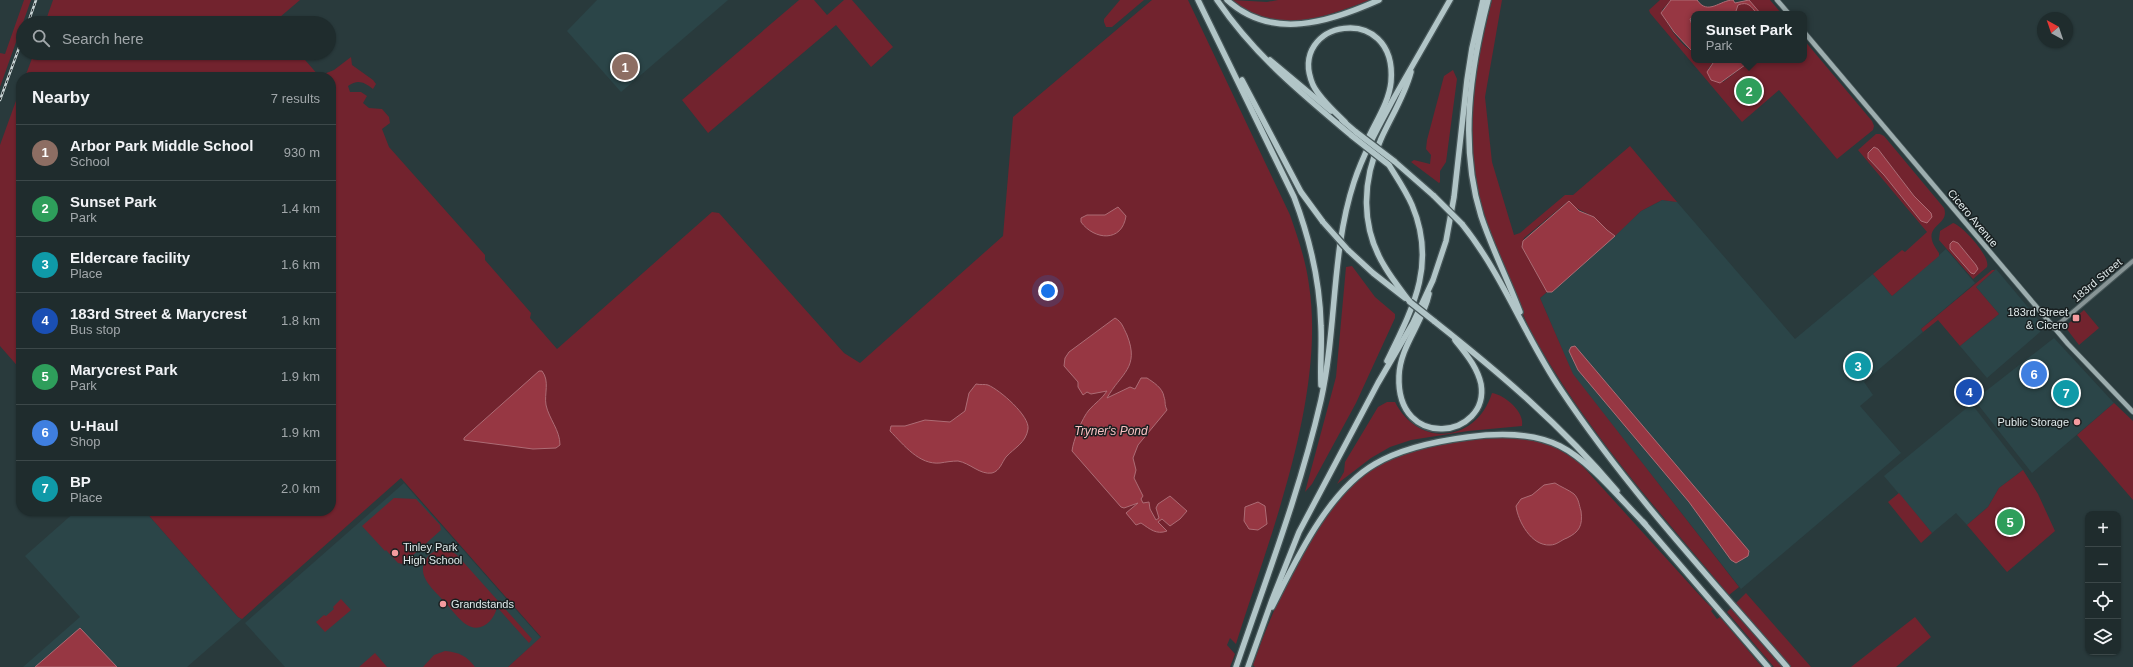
<!DOCTYPE html>
<html lang="en">
<head>
<meta charset="utf-8">
<style>
  body { margin:0; font-family:Helvetica,sans-serif; background:#2c3839; color:#f1f3f6 }
  .controls { position:absolute; right:12px; bottom:12px; display:grid; overflow:hidden; border-radius:8px; box-shadow:0 1px 3px #0004 }
  .controls button { width:36px; height:36px; display:grid; place-items:center; padding:0; border:0; border-bottom:1px solid #3c4849; background:#1f2c2d; color:#f1f3f6; font:20px sans-serif }
  .compass { position:absolute; left:2037px; top:12px; width:36px; height:36px; border-radius:50%; background:#1f2c2d; box-shadow:0 1px 3px #0004; rotate:320deg }
  .you { position:absolute; left:1048px; top:291px; width:14px; height:14px; margin:-10px; border:3px solid #fff; border-radius:50%; background:#1a73e8; box-shadow:0 0 0 6px #1a73e833 }
  .badge { display:grid; place-items:center; width:26px; height:26px; border-radius:50%; background:#ea580c; color:#fff; font-size:13px; font-weight:700 }
  .pin { position:absolute; translate:-50% -50%; border:2px solid #fff; box-shadow:0 1px 4px #0006 }
  .popup { position:absolute; left:1691px; top:11px; width:116px; height:52px; box-sizing:border-box; display:grid; place-content:center; border-radius:8px; background:#1f2c2d; filter:drop-shadow(0 1px 3px #0005); font-size:13px; white-space:nowrap; color:#a1a7aa }
  .popup b { font-size:15px; color:#f1f3f6 }
  .popup::after { content:''; position:absolute; left:50%; top:100%; margin-left:-8px; border:8px solid transparent; border-top-color:#1f2c2d }
  .list { margin:0; padding:0; list-style:none }
  h2 { display:flex; justify-content:space-between; align-items:center; height:52px; margin:0; padding:0 16px; font-size:17px }
  h2 small { font-size:13px; font-weight:400; color:#a1a7aa }
  .list li { display:grid; grid-template-columns:26px 1fr auto; gap:12px; align-items:center; box-sizing:border-box; height:56px; padding:0 16px; border-top:1px solid #3c4849 }
  .list b { display:block; font-size:15px; white-space:nowrap }
  .list p { margin:0; font-size:13px; white-space:nowrap; color:#a1a7aa }
  .list em { font-size:13px; font-style:normal; color:#a1a7aa }
  .icon { flex:none; width:22px; height:22px; fill:none; stroke:currentColor; stroke-width:2; stroke-linecap:round; stroke-linejoin:round }
  .map { position:relative; flex:none; width:2133px; height:667px; overflow:hidden }
  .search { position:absolute; background:#1f2c2d; box-shadow:0 1px 3px #0004; left:16px; top:16px; width:320px; height:44px; display:flex; align-items:center; gap:10px; box-sizing:border-box; padding:0 14px; border-radius:22px; color:#a1a7aa; font-size:15px }
  .panel { position:absolute; background:#1f2c2d; box-shadow:0 1px 3px #0004; left:16px; top:72px; width:320px; height:444px; border-radius:16px }
  .map>svg:first-child { display:block }
  .built { fill:#2b4548 }
  .green { fill:#72232e; fill-rule:evenodd }
  .water { fill:#973743; stroke:#ad6c75 }
  .lines { fill:none; stroke-linecap:round; stroke-linejoin:round }
  .secondary-casing { stroke:#465658; stroke-width:6 }
  .primary-casing { stroke:#465658; stroke-width:6 }
  .highway-casing { stroke:#465658; stroke-width:8 }
  .secondary { stroke:#879495; stroke-width:4 }
  .primary { stroke:#9daeaf; stroke-width:4.5 }
  .highway { stroke:#b1c5c7; stroke-width:5.5 }
  .rail-casing { stroke:#c9d4d5; stroke-width:2.5 }
  .rail { stroke:#181f20; stroke-width:1; stroke-dasharray:3; stroke-linecap:butt }
  .highway-bridge-casing { stroke:#465658; stroke-width:8; stroke-linecap:butt }
  .highway-bridge { stroke:#b1c5c7; stroke-width:5.5 }
  .poi-dot { fill:#f49b9f; stroke:#181f20; stroke-width:1.5 }
  .labels { text-anchor:middle; dominant-baseline:central; stroke-width:3; stroke-linejoin:round; paint-order:stroke }
  .street-label { font-size:11px; fill:#dfe9ea; stroke:#181f20 }
  .poi-label { font-size:11px; fill:#dfe9ea; stroke:#181f20; text-anchor:end }
  .water-label { font-size:12px; font-style:italic; fill:#f8c1c2; stroke:#181f20 }
</style>
</head>
<body>
<div class="map">
<svg width="2133" height="667" viewBox="0 0 2133 667">
  <rect width="100%" height="100%" fill="#293a3c"/>
  <g class="built">
    <path d="M597 0H728L621 92 567 31Z"/>
    <path d="M1662 200 1677 202 1795 339 1873 274 1892 296 1946 249 1975 283 1921 329 1923 332 1864 382 1873 395 1860 406 1901 453 1741 589 1573 375 1540 298 1547 292H1552L1641 211Z"/>
    <path d="M1996 269 2041 323 2042 328 2040 332 1987 378 1960 346 1999 314 1976 287Z"/>
    <path d="M2054 338 2114 403 2032 473 1976 402 1977 398Z"/>
    <path d="M1969 406 1974 407 2023 470 1999 488 1988 507 1967 525 1956 513 1932 533 1884 476Z"/>
    <path d="M404 483 541 638 508 667H285L245 623Z"/>
    <path d="M76 511H145L238 617 242 619 187 667H23L80 617 25 556Z"/>
  </g>
  <g class="green">
    <path d="M24 0H31L0 87V53L5 54Z"/>
    <path d="M53 0H300L273 23H56L50 16 47 17Z"/>
    <path d="M799 0H814L827 15 844 0H852L893 47 871 67 836 25 708 133 682 100Z"/>
    <path d="M1120 0H1144L1112 27H1106L1104 22V19Z"/>
    <path d="M1152 0H1188L1290 215C1298 238 1306 261 1309 285 1326 397 1269 538 1236 644L1230 638 1227 645 1235 654 1230 667H508L541 637 401 478 242 619 238 617 145 511H331V77H25L34 53H299L319 76 334 70 351 57 352 65 373 80 376 84 373 89C364 82 358 79 348 86L350 92H361L367 96 363 103 369 108 382 109 389 117 390 123 382 129 389 147 485 255V260L531 313 530 318 557 349 712 212 719 213 844 353 860 363 1003 236 1013 117Z"/>
    <path d="M1232 0 1267 2 1278 0H1370C1321 18 1277 37 1232 0Z"/>
    <path d="M1492 0H1502L1485 97 1492 162 1514 235 1520 233 1565 195H1573L1630 146 1677 202 1662 200 1641 211 1615 236 1607 230 1594 217 1566 203 1524 238 1522 247 1547 292 1540 298 1573 374 1739 587 1729 595C1660 513 1588 433 1535 339 1523 317 1514 293 1505 271 1489 231 1475 194 1472 151 1468 100 1480 49 1492 0Z"/>
    <path d="M1660 0H1671L1662 10C1664 21 1683 50 1694 51V60H1715L1708 69 1710 78 1713 81 1723 82 1752 60H1804V40L1872 121 1874 126 1873 130 1837 159 1779 90 1742 122 1650 13 1649 10Z"/>
    <path d="M1749 0H1770L1782 14H1761Z"/>
    <path d="M1744 2 1748 3 1757 14H1735L1738 5Z"/>
    <path d="M1453 70 1457 79 1446 162 1440 171V182L1439 183 1411 162 1414 160 1430 164 1431 155 1426 149 1427 140 1444 76Z"/>
    <path d="M21 87V370L0 346V145Z"/>
    <path d="M1876 134H1880L1884 136 1944 208C1951 227 1917 224 1939 253V256L1892 296 1873 274 1902 250 1905 252 1927 232 1858 150ZM1874 147 1878 149 1914 196 1931 213 1921 221 1884 175 1868 158 1869 151Z"/>
    <path d="M1953 223C1963 226 1991 257 1987 267L1973 279 1939 240 1940 231ZM1958 243 1975 264 1969 271 1950 249Z"/>
    <path d="M1352 266 1375 297 1395 314V318L1356 403 1312 484 1305 492 1336 377 1346 267Z"/>
    <path d="M1992 270H1995L1976 287 1999 314 1960 346 1938 320 1923 332 1921 329Z"/>
    <path d="M2084 310 2099 328 2079 345 2066 328 2068 324Z"/>
    <path d="M1492 393C1505 395 1525 412 1522 426L1468 431 1411 440 1390 447 1371 458 1337 484 1344 472 1345 462 1378 407 1387 402H1395C1419 449 1477 442 1492 393Z"/>
    <path d="M2114 403 2133 421V500L2077 435Z"/>
    <path d="M1519 437 1553 446 1578 461 1703 599 1713 609 1711 611 1717 619 1720 617 1762 667H1255L1253 665C1273 608 1297 554 1334 506 1344 493 1355 479 1370 470 1413 442 1469 438 1519 437Z"/>
    <path d="M2023 470 2038 494 2055 531 2007 572 1967 525 1988 507 1999 488Z"/>
    <path d="M1899 493 1932 533 1921 543 1888 502Z"/>
    <path d="M394 498 416 499 440 525 441 530 403 564 398 563 386 550 385 551 362 526Z"/>
    <path d="M442 549 450 550 457 555 532 639 529 643 497 607C494 622 479 635 464 623 457 617 451 609 445 602 435 591 414 575 427 558 430 553 436 550 442 549Z"/>
    <path d="M1746 593 1811 667H1791L1736 603Z"/>
    <path d="M341 599 351 610 325 632 316 622 324 615 326 616 334 609 333 607Z"/>
    <path d="M1731 608 1782 667H1774L1727 612Z"/>
    <path d="M1915 617 1931 637 1896 667H1851Z"/>
    <path d="M445 651C458 652 467 656 475 667H423L434 655Z"/>
    <path d="M375 653 387 667H359Z"/>
  </g>
  <g class="water">
    <path d="M1671 0H1697C1708 16 1720 0 1733 0L1735 3 1749 0 1761 14H1757C1751 6 1748 1 1738 5L1735 14H1694V17L1690 19 1694 31V51L1691 50 1674 32 1661 13Z"/>
    <path d="M1715 60H1752L1720 83 1711 80 1707 72Z"/>
    <path d="M1874 147 1878 149 1914 196 1931 213 1932 217 1927 223 1921 221 1884 175 1868 158V153Z"/>
    <path d="M1569 201 1579 211 1594 217 1607 230 1615 236 1552 292H1547L1522 247 1523 241Z"/>
    <path d="M1118 207 1126 216C1122 243 1094 240 1081 222V218L1087 215H1105Z"/>
    <path d="M1953 241 1958 243 1976 265 1978 269 1974 274 1971 273 1950 249V244Z"/>
    <path d="M1115 318C1122 322 1123 327 1127 335 1140 368 1121 373 1107 398L1130 387 1135 389 1141 378H1147C1153 382 1163 388 1164 397 1166 402 1164 404 1167 410L1138 445 1133 458 1136 470 1134 478 1143 496 1141 499 1143 503 1149 502 1150 509 1156 520 1159 518 1156 508 1158 504 1170 496 1187 511 1180 519 1170 526 1162 519 1158 522 1167 531C1156 535 1150 529 1141 523L1136 525 1126 513 1138 503 1124 508 1121 507 1072 451C1073 441 1082 418 1089 410 1095 403 1102 399 1107 391L1091 394 1087 392 1083 395 1078 387V382L1064 366 1065 358 1069 352Z"/>
    <path d="M1575 346 1749 551 1748 556 1736 563 1731 560 1689 502 1578 370 1569 351 1571 347Z"/>
    <path d="M539 371H542C550 381 544 394 546 405 549 419 560 430 560 445L556 448 533 449 464 440V438L474 429Z"/>
    <path d="M976 384C980 385 985 384 988 385 1000 390 1030 416 1028 429 1026 443 1014 448 1006 457 1002 462 1000 471 992 473 980 475 970 463 958 461 952 461 946 462 940 463 919 465 904 445 890 431L891 426H905L925 420 950 422 965 411 969 393Z"/>
    <path d="M1555 483C1561 487 1569 490 1574 494 1579 499 1579 505 1581 511 1583 526 1579 532 1567 538 1561 540 1557 545 1550 545 1531 546 1518 521 1516 506L1521 499 1532 495 1544 485Z"/>
    <path d="M1258 502 1265 506 1267 524 1258 530 1249 529 1244 521 1245 507Z"/>
    <path d="M80 628 117 667H35Z"/>
  </g>
  <g class="lines">
    <g class="secondary-casing">
      <path id="secondary" d="M2054 328 2133 261"/>
    </g>
    <g class="primary-casing">
      <g id="primary">
        <path d="M1777 0 1789 14"/>
        <path d="M1804 32 2068 344 2133 412"/>
      </g>
    </g>
    <g class="highway-casing">
      <g id="highway">
        <path d="M1198 0 1294 197C1310 239 1320 282 1321 326 1322 346 1320 365 1321 385"/>
        <path d="M1217 0C1255 56 1301 93 1352 136"/>
        <path d="M1227 0C1272 41 1330 22 1379 0"/>
        <path d="M1488 0C1470 70 1459 145 1481 216 1492 249 1508 280 1520 312"/>
        <path d="M1270 60 1331 111"/>
        <path d="M1242 80 1301 192 1323 222"/>
        <path d="M1342 120 1356 132"/>
        <path d="M1345 122C1334 111 1320 99 1313 85 1285 20 1398 0 1391 82 1389 103 1374 124 1366 143"/>
        <path d="M1394 161 1434 196"/>
        <path d="M1462 224C1503 275 1525 337 1561 390 1627 489 1709 577 1787 667"/>
        <path d="M1348 250 1373 273 1405 298"/>
        <path d="M1429 294C1423 323 1400 346 1399 376 1396 452 1490 438 1481 384 1477 366 1465 353 1455 340"/>
        <path d="M1410 302C1401 290 1392 279 1385 267 1360 227 1362 180 1381 139 1391 117 1405 95 1411 72"/>
        <path d="M1434 321C1501 374 1561 425 1617 491"/>
        <path d="M1387 361C1413 308 1437 264 1412 205 1406 191 1397 178 1389 165"/>
        <path d="M1643 522 1768 667"/>
        <path d="M1272 607C1296 560 1328 491 1375 464 1402 448 1437 441 1468 437 1498 433 1532 432 1560 446 1590 461 1621 500 1645 524"/>
        <path d="M1236 667C1266 579 1300 491 1321 400 1337 328 1331 252 1354 182 1364 152 1380 124 1395 96 1413 64 1432 32 1450 0"/>
        <path d="M1248 667 1272 600 1299 532 1378 383 1413 323 1433 280 1446 241 1454 197 1467 80 1472 48 1483 0"/>
      </g>
    </g>
    <use href="#secondary" class="secondary"/>
    <use href="#primary" class="primary"/>
    <use href="#highway" class="highway"/>
    <g class="rail-casing">
      <g id="rail">
        <path d="M28 23 36 0"/>
        <path d="M0 100 23 37"/>
      </g>
    </g>
    <use href="#rail" class="rail"/>
    <g class="highway-bridge-casing">
      <g id="highway-bridge">
        <path d="M1356 132 1394 161"/>
        <path d="M1352 136 1389 165"/>
        <path d="M1434 196 1462 224"/>
        <path d="M1323 222 1348 250"/>
        <path d="M1410 302 1434 321"/>
      </g>
    </g>
    <use href="#highway-bridge" class="highway-bridge"/>
  </g>
  <g class="poi-dot">
    <rect x="2072" y="314" width="8" height="8" rx="2"/>
    <circle cx="2077" cy="422" r="4"/>
    <circle cx="395" cy="553" r="4"/>
    <circle cx="443" cy="604" r="4"/>
  </g>
  <g class="labels">
    <g class="street-label">
      <text transform="translate(1973 218) rotate(50)">Cicero Avenue</text>
      <text transform="translate(2097 280) rotate(-40)">183rd Street</text>
    </g>
    <g class="poi-label">
      <text x="2068" y="312">183rd Street<tspan x="2068" dy="13">&amp; Cicero</tspan></text>
      <text x="2069" y="422">Public Storage</text>
      <text x="403" y="547" text-anchor="start">Tinley Park<tspan x="403" dy="13">High School</tspan></text>
      <text x="451" y="604" text-anchor="start">Grandstands</text>
    </g>
    <g class="water-label">
      <text x="1111" y="431">Tryner's Pond</text>
    </g>
  </g>
</svg>
<div class="controls">
<button>+</button>
<button>−</button>
<button><svg class="icon" aria-label="locate" viewBox="0 0 24 24"><circle cx="12" cy="12" r="6"/><path d="M12 2v4M12 18v4M2 12h4M18 12h4"/></svg></button>
<button><svg class="icon" aria-label="layers" viewBox="0 0 24 24"><path d="M12 4l9 5-9 5-9-5zM3 14l9 5 9-5"/></svg></button>
</div>
<svg class="compass" viewBox="-18 -18 36 36"><path d="M0-13l5 13h-10z" fill="#e53935"/><path d="M0 13l5-13h-10z" fill="#a1a7aa"/></svg>
<div class="you"></div>
<div class="pin badge" style="left:625px;top:67px;background:#8d6e63">1</div>
<div class="pin badge" style="left:1749px;top:91px;background:#2e9e5b">2</div>
<div class="popup"><b>Sunset Park</b>Park</div>
<div class="pin badge" style="left:1858px;top:366px;background:#0f9aa8">3</div>
<div class="pin badge" style="left:1969px;top:392px;background:#1a4fb4">4</div>
<div class="pin badge" style="left:2010px;top:522px;background:#2e9e5b">5</div>
<div class="pin badge" style="left:2034px;top:374px;background:#3f7fe0">6</div>
<div class="pin badge" style="left:2066px;top:393px;background:#0f9aa8">7</div>
<div class="search"><svg class="icon" aria-label="search" viewBox="0 0 24 24"><circle cx="10" cy="10" r="6"/><path d="M15 15l6 6"/></svg>Search here</div>
<section class="panel">
<h2>Nearby<small>7 results</small></h2>
<ul class="list">
<li><span class="badge" style="background:#8d6e63">1</span><div><b>Arbor Park Middle School</b><p>School</p></div><em>930 m</em></li>
<li><span class="badge" style="background:#2e9e5b">2</span><div><b>Sunset Park</b><p>Park</p></div><em>1.4 km</em></li>
<li><span class="badge" style="background:#0f9aa8">3</span><div><b>Eldercare facility</b><p>Place</p></div><em>1.6 km</em></li>
<li><span class="badge" style="background:#1a4fb4">4</span><div><b>183rd Street &amp; Marycrest</b><p>Bus stop</p></div><em>1.8 km</em></li>
<li><span class="badge" style="background:#2e9e5b">5</span><div><b>Marycrest Park</b><p>Park</p></div><em>1.9 km</em></li>
<li><span class="badge" style="background:#3f7fe0">6</span><div><b>U-Haul</b><p>Shop</p></div><em>1.9 km</em></li>
<li><span class="badge" style="background:#0f9aa8">7</span><div><b>BP</b><p>Place</p></div><em>2.0 km</em></li>
</ul>
</section>
</div>
</body>
</html>
